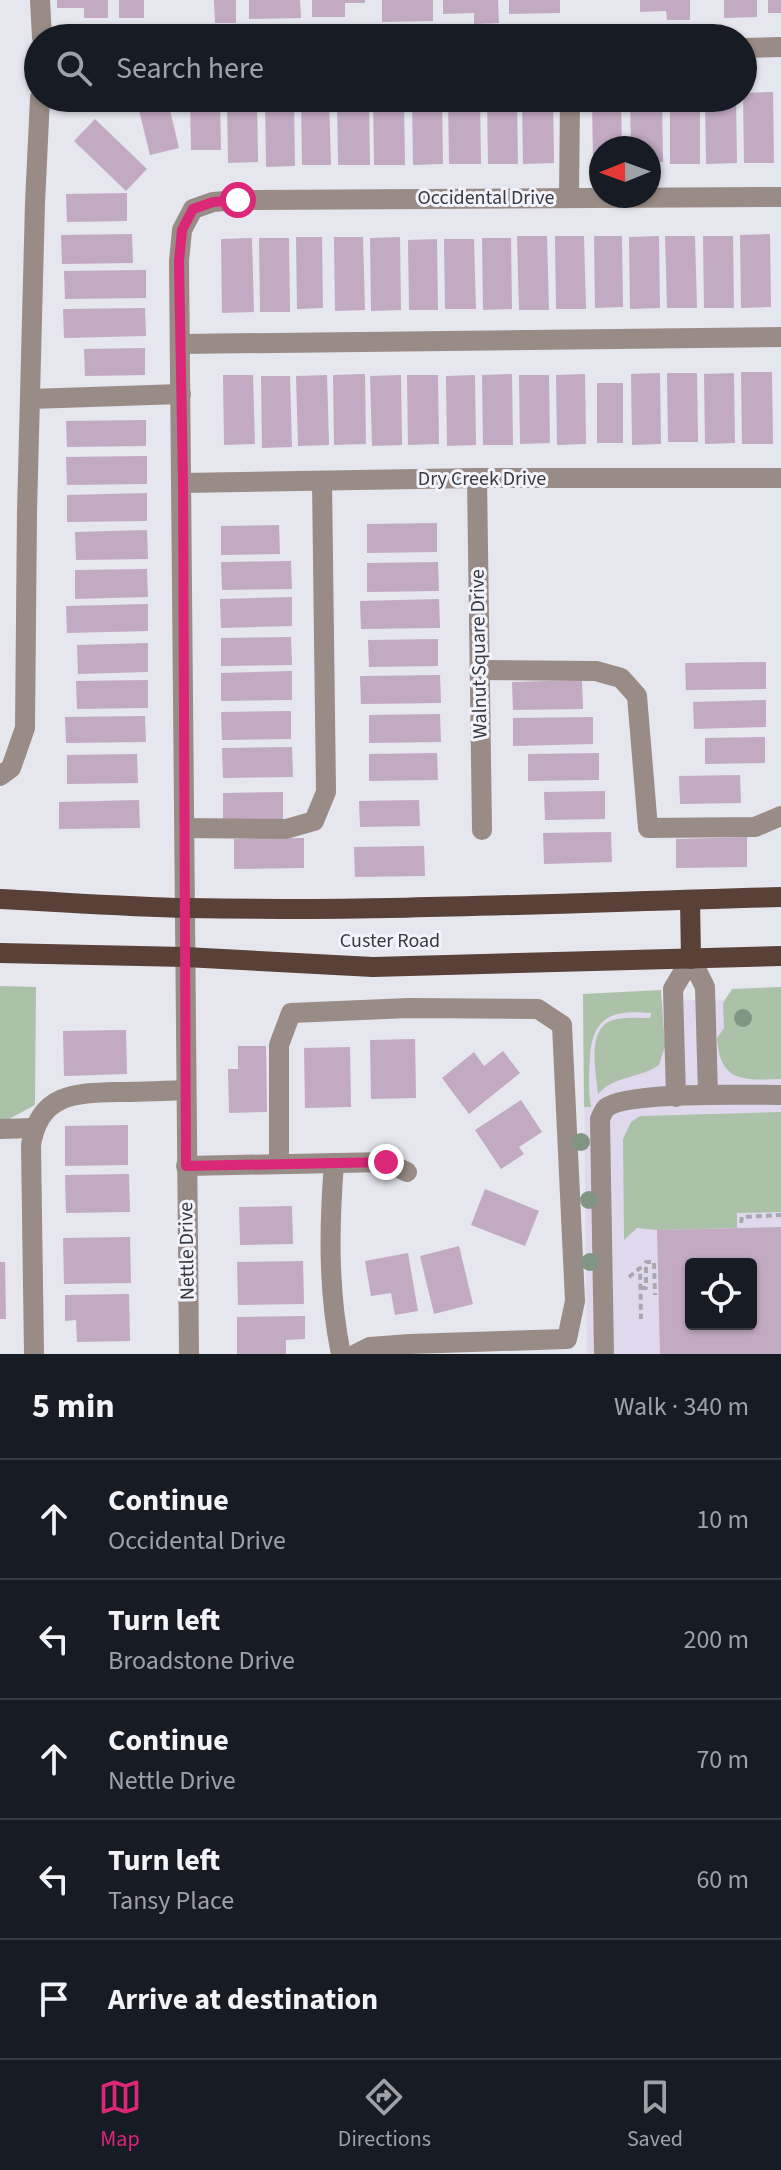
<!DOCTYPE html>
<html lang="en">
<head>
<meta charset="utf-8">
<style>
  body { margin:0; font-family:"Source Sans 3",sans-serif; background:#20242c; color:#f1f3f6 }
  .controls { position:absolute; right:24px; bottom:24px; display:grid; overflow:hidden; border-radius:8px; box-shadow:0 2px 6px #0004 }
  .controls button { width:72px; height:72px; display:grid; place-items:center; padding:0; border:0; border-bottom:2px solid #363941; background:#171b24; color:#f1f3f6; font:40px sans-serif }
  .compass { position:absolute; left:589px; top:136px; width:72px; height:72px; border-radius:50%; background:#171b24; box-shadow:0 2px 6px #0004; rotate:269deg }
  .stop { position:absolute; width:24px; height:24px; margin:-18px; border:6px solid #db2777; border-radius:50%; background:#fff }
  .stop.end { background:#db2777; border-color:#fff; box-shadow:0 2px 8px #0008 }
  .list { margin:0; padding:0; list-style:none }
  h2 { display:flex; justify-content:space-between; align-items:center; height:104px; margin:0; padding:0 32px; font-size:34px }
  h2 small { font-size:26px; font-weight:400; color:#9ea1a6 }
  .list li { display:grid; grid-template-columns:52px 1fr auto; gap:24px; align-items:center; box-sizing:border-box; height:120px; padding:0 32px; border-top:2px solid #363941 }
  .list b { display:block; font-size:30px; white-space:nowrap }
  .list p { margin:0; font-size:26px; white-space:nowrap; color:#9ea1a6 }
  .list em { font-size:26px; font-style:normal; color:#9ea1a6 }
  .icon { flex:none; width:44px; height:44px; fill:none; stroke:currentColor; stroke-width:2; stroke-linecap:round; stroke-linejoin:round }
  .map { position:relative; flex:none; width:781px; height:1354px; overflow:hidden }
  .search { position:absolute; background:#171b24; box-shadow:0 2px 6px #0004; left:24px; right:24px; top:24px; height:88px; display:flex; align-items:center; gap:20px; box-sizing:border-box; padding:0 28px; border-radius:44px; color:#9ea1a6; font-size:30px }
  .sheet { height:704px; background:#171b24 }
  nav { display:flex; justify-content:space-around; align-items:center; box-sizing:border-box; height:112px; border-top:2px solid #363941; background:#171b24; font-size:22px; color:#9ea1a6 }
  nav a { display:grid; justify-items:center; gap:4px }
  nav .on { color:#db2777 }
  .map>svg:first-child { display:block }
  .education { fill:#e0d9ee; fill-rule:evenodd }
  .green { fill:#abc2a9 }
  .building { fill:#c2aac3; fill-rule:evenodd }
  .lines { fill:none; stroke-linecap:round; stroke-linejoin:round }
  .path { stroke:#a8a9af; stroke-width:4; stroke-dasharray:6 4; stroke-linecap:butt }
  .minor { stroke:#998b85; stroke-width:20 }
  .major { stroke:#594137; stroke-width:20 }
  .tree { fill:#819583 }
  .route { stroke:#db2777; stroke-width:10 }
  .labels { text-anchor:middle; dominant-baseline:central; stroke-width:6; stroke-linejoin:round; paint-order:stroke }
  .street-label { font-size:20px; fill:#393a3d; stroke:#f2f3fc }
</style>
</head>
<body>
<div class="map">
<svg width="781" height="1354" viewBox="0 0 781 1354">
  <rect width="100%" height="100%" fill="#e5e6ee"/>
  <path class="education" d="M781 999V1354H587L583 1001ZM691 1264H751V1324H691Z"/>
  <g class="green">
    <path d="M0 986 36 987 35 1105 0 1124Z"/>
    <path d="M781 987V1079C743 1080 720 1083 717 1038L724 1028 723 1003 732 989Z"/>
    <path d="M661 990 665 1047 659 1065C639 1079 615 1075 598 1094 596 1072 585 1024 617 1019 628 1017 640 1018 650 1018L651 1013C614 1010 593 1015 590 1056 589 1074 588 1089 591 1107H584L583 994Z"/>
    <path d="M781 1112V1212L737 1213V1228L657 1230 637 1228 624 1240 623 1139 631 1122 640 1116Z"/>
  </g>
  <g class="building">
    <path d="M57 0H108V18H84V8H57Z"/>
    <rect x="119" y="0" width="25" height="18"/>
    <path d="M214 0H236V23H215Z"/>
    <path d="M249 0H300L301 18 249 19Z"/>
    <path d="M312 0H365V3H345V17H312Z"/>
    <path d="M382 0H433V21L382 22Z"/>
    <path d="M443 0H498L499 23 474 24V13L443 14Z"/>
    <path d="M509 0H560V13L509 14Z"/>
    <path d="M640 0H690V20H667L666 11 640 12Z"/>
    <path d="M724 0H757V17L724 18Z"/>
    <rect x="768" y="0" width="13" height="13"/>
    <path d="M773 92 774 163H744L743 93Z"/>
    <path d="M136 98H167L179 148 150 155Z"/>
    <path d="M190 98H220L221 150H191Z"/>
    <path d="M227 98H257L258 162 228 163Z"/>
    <path d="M265 98H294L295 166 266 167Z"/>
    <path d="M301 98H329L331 165H302Z"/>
    <path d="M337 98H369L370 165H338Z"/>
    <path d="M373 98H404L405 165H374Z"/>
    <path d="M412 98H442L443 164 413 165Z"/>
    <path d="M448 98H480L481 164H449Z"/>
    <path d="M487 98H517L518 164H488Z"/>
    <path d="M522 98H553L554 163 523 164Z"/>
    <path d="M592 98H621L622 148H601V161L593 162Z"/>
    <path d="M630 98H662L663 162 649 163V148H631Z"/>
    <rect x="670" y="98" width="30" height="66"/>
    <path d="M705 98H736L737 163 706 164Z"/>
    <path d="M95 119 147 169 126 191 74 141Z"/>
    <path d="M127 193V221L67 222 66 194Z"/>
    <path d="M132 234 133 263 62 264 61 235Z"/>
    <path d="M770 234 771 307 741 308 740 235Z"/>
    <path d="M517 236H547L549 310H519Z"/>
    <path d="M555 236H584L586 309H556Z"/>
    <path d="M594 236H622L623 307 595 308Z"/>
    <path d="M659 236 660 308 630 309 629 237Z"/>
    <path d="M665 236H695L697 308H667Z"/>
    <path d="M703 236H733L734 308H704Z"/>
    <path d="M296 237H322L323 308 297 309Z"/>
    <path d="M334 237H363L365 310 335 311Z"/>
    <path d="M400 237 401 310 371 311 370 238Z"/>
    <path d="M252 238 254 312 222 313 221 239Z"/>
    <path d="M259 238H289L290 312H260Z"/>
    <path d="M482 238H511L512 309 483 310Z"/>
    <path d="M437 239 438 310H409L408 240Z"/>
    <path d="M444 239H474L476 309H445Z"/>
    <path d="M146 270V298L65 299 64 271Z"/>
    <path d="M145 308 146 336 64 338 63 309Z"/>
    <path d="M145 348V375L85 376 84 349Z"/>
    <path d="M741 372H772L773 444H742Z"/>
    <path d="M660 373 661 444 632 445 631 374Z"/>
    <path d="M667 373H697L698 442H668Z"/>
    <path d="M734 373 735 443 705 444 704 374Z"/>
    <path d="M365 374 366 444 334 445 333 375Z"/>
    <path d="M512 374 513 445H483L482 375Z"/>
    <path d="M585 374 586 444 557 445 556 375Z"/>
    <path d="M223 375H253L255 444 224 445Z"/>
    <path d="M327 375 329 445 298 446 296 376Z"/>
    <path d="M401 375 402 445 372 446 370 376Z"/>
    <path d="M407 375H438L439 444 408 445Z"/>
    <path d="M475 375 476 445 447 446 446 376Z"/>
    <path d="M519 375H549L550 443 520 444Z"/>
    <path d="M261 376H290L292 447 262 448Z"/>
    <rect x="597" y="383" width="26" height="60"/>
    <path d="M146 420V446L67 447 66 421Z"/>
    <path d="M147 456V484L67 485 66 457Z"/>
    <path d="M147 493V521L67 522V495Z"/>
    <path d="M437 523V552L367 553V524Z"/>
    <path d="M279 525 280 554 221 555V526Z"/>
    <path d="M147 530 148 559 76 560 75 532Z"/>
    <path d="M291 561 292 589 222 590 221 562Z"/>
    <path d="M438 562 439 591 367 592V563Z"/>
    <path d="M147 569 148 597 75 599V570Z"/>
    <path d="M292 597V626L221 628 220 599Z"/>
    <path d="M439 599 440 628 361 629 360 601Z"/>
    <path d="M148 604V631L67 633 66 606Z"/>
    <path d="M291 637 292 665 221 666V638Z"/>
    <path d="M438 639V666L369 667 368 640Z"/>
    <path d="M148 643V672L78 674 77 645Z"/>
    <path d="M766 662V689L686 690 685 663Z"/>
    <path d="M292 671V700L221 701V673Z"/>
    <path d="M440 675 441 703 361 704 360 676Z"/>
    <path d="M148 680V708L77 709 76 681Z"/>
    <path d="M582 680 583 709 513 710 512 682Z"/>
    <path d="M766 700V727L694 729 693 702Z"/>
    <path d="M291 711V739L222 740 221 712Z"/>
    <path d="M440 714 441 742 369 743V715Z"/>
    <path d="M145 716 146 742 66 743 65 717Z"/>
    <path d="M593 717V744L513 746V718Z"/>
    <path d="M765 737V763L705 764V738Z"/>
    <path d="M292 747 293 777 223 778 222 748Z"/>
    <path d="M437 753 438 780 369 781V754Z"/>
    <path d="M599 753V780L528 781V754Z"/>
    <path d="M137 754 138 783 67 784V755Z"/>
    <path d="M740 775 741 803 680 804 679 776Z"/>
    <path d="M605 791V819L545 820 544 792Z"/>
    <path d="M283 792V820L223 821V793Z"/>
    <path d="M139 800 140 828 59 829V802Z"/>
    <path d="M419 800 420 826 360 827 359 801Z"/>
    <path d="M611 832 612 862 544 864 543 833Z"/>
    <path d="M747 837V867L676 868V839Z"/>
    <path d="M304 838V868L234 869V839Z"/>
    <path d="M424 846 425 876 355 877 354 847Z"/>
    <path d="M126 1030 127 1074 64 1076 63 1031Z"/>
    <path d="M415 1039 416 1098 371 1099 370 1040Z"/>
    <path d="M238 1046H266L267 1112 229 1113 228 1069H238Z"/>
    <path d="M350 1047 351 1107 305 1108 304 1048Z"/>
    <path d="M503 1051 520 1073 469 1114 442 1078 474 1052 484 1066Z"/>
    <path d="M521 1100 542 1132 519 1147 524 1154 501 1169 475 1130Z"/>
    <path d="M128 1125V1165L65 1166V1126Z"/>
    <path d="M129 1174 130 1212 66 1213 65 1175Z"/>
    <path d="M485 1189 539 1211 525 1246 471 1225Z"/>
    <path d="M292 1206 293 1244 240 1245 239 1207Z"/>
    <path d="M781 1227V1354H660L657 1230ZM691 1264H751V1324H691Z"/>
    <path d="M130 1237 131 1283 64 1284 63 1238Z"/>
    <path d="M459 1246 473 1304 434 1314 420 1256Z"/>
    <path d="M408 1253 418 1311 395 1315 391 1293 371 1296 365 1261Z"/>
    <path d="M303 1261 304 1304 238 1305 237 1262Z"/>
    <path d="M0 1262H5L6 1319H0Z"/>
    <path d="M129 1294 130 1341 77 1342 76 1320 65 1321V1295Z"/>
    <path d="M305 1316V1339L286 1340V1354H237V1317Z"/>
  </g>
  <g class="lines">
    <g class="path">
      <path d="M741 1223 742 1217 781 1215"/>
      <path d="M629 1277 640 1268 641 1319"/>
      <path d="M641 1288H646V1262H654L655 1295"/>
    </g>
    <g class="minor">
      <path d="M40 0 42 38"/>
      <path d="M743 48 781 47"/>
      <path d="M569 198 570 98"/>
      <path d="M180 344 781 337"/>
      <path d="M30 399 181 394"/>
      <path d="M477 478 482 830"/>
      <path d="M183 483 477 478H781"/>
      <path d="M479 670 596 671 621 678 637 696 648 828 755 827 781 816"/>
      <path d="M0 776 11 768 25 728 27 512 35 203 40 98"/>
      <path d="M185 828 286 829 314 821 326 792 322 481"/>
      <path d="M691 959 705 987 708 1095"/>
      <path d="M676 1097 673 989 691 959"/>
      <path d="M0 1129 34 1128"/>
      <path d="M334 1163C329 1227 328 1292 341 1354"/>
      <path d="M279 1164V1045L291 1013 409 1008 538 1009 562 1025 575 1301 567 1339 410 1344 370 1347 356 1354"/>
      <path d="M186 1166 386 1162 407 1172"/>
      <path d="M34 1354 31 1145C39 1094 74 1093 117 1092 140 1092 163 1091 186 1090"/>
      <path d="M189 1354 179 261 182 230 193 209 213 202 238 200 781 197"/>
      <path d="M604 1354 600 1119C602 1115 603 1111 606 1108 625 1091 750 1095 781 1095"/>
    </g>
    <g class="major">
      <path d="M0 899C62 902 125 907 188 908 385 912 583 902 781 897"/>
      <path d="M690 900 691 959"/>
      <path d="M0 953 185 957 373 967 781 956"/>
    </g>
  </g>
  <g class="tree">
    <circle cx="743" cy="1018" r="9"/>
    <circle cx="581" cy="1142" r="9"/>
    <circle cx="589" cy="1200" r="9"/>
    <circle cx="590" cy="1262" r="9"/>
  </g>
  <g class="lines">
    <path class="route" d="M238 200 213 202 193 209 182 230 179 261 183 483 186 1166 386 1162"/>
  </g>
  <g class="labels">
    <g class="street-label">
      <text x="486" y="198">Occidental Drive</text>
      <text x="482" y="479">Dry Creek Drive</text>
      <text transform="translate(479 654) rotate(-91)">Walnut Square Drive</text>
      <text x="390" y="941">Custer Road</text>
      <text transform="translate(187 1251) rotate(-91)">Nettle Drive</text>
    </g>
  </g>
</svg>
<div class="controls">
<button><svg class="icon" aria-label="locate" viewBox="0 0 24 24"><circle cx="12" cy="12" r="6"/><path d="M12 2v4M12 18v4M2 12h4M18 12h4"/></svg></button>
</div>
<svg class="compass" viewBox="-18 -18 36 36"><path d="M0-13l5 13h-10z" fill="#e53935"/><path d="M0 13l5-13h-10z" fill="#9ea1a6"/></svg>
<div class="stop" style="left:238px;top:200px"></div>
<div class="stop end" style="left:386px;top:1162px"></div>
<div class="search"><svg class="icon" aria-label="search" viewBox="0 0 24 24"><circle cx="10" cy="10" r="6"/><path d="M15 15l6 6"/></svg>Search here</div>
</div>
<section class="sheet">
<h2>5 min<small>Walk · 340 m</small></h2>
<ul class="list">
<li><svg class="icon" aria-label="ahead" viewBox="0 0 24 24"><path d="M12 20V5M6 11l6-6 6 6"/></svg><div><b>Continue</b><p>Occidental Drive</p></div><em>10 m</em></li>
<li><svg class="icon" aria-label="left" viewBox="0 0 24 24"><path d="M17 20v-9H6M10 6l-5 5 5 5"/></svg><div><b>Turn left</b><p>Broadstone Drive</p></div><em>200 m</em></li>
<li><svg class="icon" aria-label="ahead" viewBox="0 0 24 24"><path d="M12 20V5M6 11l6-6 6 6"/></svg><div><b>Continue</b><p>Nettle Drive</p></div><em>70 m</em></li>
<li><svg class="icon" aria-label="left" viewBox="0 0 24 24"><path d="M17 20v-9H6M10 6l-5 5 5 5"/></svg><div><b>Turn left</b><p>Tansy Place</p></div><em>60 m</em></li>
<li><svg class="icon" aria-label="arrive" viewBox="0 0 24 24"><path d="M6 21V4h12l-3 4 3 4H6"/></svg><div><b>Arrive at destination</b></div></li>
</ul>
</section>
<nav>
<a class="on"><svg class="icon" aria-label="map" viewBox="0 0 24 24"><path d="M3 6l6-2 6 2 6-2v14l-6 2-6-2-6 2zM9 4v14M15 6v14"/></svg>Map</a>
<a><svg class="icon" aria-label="directions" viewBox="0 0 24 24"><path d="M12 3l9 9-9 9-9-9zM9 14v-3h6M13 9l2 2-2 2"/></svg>Directions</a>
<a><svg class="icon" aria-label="saved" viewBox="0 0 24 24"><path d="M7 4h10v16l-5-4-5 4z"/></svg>Saved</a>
</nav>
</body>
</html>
